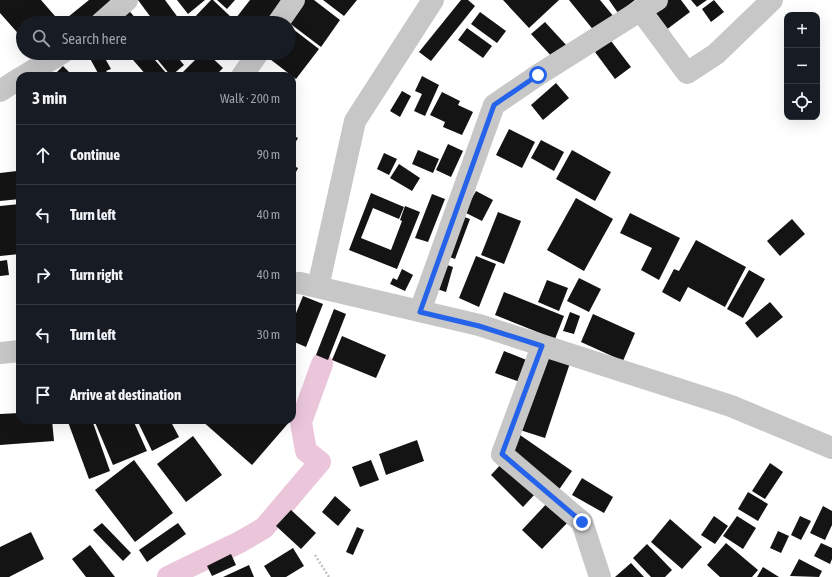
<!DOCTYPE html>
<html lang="en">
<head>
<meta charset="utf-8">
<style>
  body { margin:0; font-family:"Asap Condensed",sans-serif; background:#20242c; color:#f1f3f6 }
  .controls { position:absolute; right:12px; top:12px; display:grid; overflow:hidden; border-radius:8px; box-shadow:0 4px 16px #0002 }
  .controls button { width:36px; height:36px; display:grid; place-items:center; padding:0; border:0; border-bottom:1px solid #363941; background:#171b24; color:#f1f3f6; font:20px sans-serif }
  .stop { position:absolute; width:12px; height:12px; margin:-9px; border:3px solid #2563eb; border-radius:50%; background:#fff }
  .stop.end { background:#2563eb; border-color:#fff; box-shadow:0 1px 4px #0008 }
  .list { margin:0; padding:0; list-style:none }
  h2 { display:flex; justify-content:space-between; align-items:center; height:52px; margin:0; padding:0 16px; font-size:17px }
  h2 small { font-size:13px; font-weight:400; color:#9ea1a6 }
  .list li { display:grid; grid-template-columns:26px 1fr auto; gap:12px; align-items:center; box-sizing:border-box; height:60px; padding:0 16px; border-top:1px solid #363941 }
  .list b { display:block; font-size:15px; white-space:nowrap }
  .list em { font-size:13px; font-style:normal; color:#9ea1a6 }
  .icon { flex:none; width:22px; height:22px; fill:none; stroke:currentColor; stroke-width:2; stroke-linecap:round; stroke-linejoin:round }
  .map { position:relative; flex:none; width:832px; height:577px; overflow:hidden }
  .search { position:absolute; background:#171b24; box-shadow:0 4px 16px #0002; left:16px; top:16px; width:280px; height:44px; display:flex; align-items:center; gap:10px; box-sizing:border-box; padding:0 14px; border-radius:22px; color:#9ea1a6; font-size:15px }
  .panel { position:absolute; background:#171b24; box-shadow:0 4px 16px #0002; left:16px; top:72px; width:280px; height:352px; border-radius:12px }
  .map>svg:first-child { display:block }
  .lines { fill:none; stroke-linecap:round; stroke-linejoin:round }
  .canal { stroke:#ebc6db; stroke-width:22 }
  .building { fill:#141414 }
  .path { stroke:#c1c1c1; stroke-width:2.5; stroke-dasharray:2 2; stroke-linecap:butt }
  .minor { stroke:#c7c7c7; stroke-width:22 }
  .route { stroke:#2563eb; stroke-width:5 }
</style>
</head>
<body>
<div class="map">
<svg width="832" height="577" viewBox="0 0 832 577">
  <rect width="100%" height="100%" fill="#fff"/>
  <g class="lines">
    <path class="canal" d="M168 577 240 542 264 528 320 462 306 451 301 422 322 364"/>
  </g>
  <g class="building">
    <path d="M0 0H41L61 23H23V39L0 13Z"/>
    <path d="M89 0H117L89 23H73L68 17Z"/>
    <path d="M138 0H165L182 23H155Z"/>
    <path d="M177 0H205L188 14Z"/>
    <path d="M211 0H213L231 17 225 23H196L192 20Z"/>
    <path d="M217 0H235L227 9Z"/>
    <path d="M250 0H281L284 2 268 23H242L236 18Z"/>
    <path d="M299 0H314L340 20 321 47 284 19Z"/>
    <path d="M323 0H357L344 16Z"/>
    <path d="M461 0H468L475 6 431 61 419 52Z"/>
    <path d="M503 0H559L529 28Z"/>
    <path d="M569 0H600L614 17 595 32Z"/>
    <path d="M609 0H635L618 13Z"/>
    <path d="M668 0H681L690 12 666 30 652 12Z"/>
    <path d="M691 0H707L697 7Z"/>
    <path d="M714 0 724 12 711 22 702 9Z"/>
    <path d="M127 8 136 19 131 23H108Z"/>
    <path d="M480 12 506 31 497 43 471 24Z"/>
    <path d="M545 22 568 47 554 59 531 34Z"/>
    <path d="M289 26 319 49 296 79 262 53H289Z"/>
    <path d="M467 28 492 46 483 58 458 40Z"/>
    <path d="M611 41 631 67 615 79 595 52Z"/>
    <path d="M87 53H102L111 69 106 71 111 76H99L103 73 99 75Z"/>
    <path d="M127 53H149L167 74 165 76H147Z"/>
    <path d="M152 53H174L184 65 171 76Z"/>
    <path d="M202 53H207L223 68 215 76H179Z"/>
    <path d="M63 66 73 76H53Z"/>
    <path d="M422 76 439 85 425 116 414 111 422 94 415 91Z"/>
    <path d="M556 83 569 98 543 120 531 105Z"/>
    <path d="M402 91 411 96 400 117 390 111Z"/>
    <path d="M442 92 460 101 458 105 473 112 462 135 443 127 445 122 430 115Z"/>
    <path d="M509 129 535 142 522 168 496 155Z"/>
    <path d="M292 135 298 138 292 148Z"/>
    <path d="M541 140 564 152 554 171 531 158Z"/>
    <path d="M448 144 463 151 451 177 436 170Z"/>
    <path d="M418 150 439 159 433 173 412 164Z"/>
    <path d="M572 150 611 172 595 201 556 179Z"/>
    <path d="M384 153 397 159 389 175 377 169Z"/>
    <path d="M399 164 420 178 412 191 390 178Z"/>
    <path d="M292 165 298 168 292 180Z"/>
    <path d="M17 171 20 199 0 201V173Z"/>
    <path d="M476 191 493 200 482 221 464 212Z"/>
    <path d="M371 193 404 207 399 219 373 208 361 238 391 250 402 221 400 220 405 206 420 212 397 269 349 250Z"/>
    <path d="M432 194 445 199 428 242 415 238Z"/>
    <path d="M576 198 613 219 584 271 547 250Z"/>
    <path d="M20 204V254L0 256V206Z"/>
    <path d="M498 212 521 221 504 264 481 255Z"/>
    <path d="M630 213 680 238 659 280 641 270 652 248 620 233Z"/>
    <path d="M459 215 470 219 455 259 444 255Z"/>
    <path d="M792 219 805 234 780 256 767 241Z"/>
    <path d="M696 240 746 267 725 307 688 287 680 302 662 292 674 269 679 271Z"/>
    <path d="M476 256 496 264 479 307 459 298Z"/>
    <path d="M7 260 9 275 0 276V261Z"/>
    <path d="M441 263 453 267 446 292 434 288Z"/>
    <path d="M402 269 413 275 405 291 390 284 393 278 397 280Z"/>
    <path d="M749 270 765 279 743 318 727 309Z"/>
    <path d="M579 278 601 289 589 312 567 301Z"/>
    <path d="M547 280 568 288 559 311 538 302Z"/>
    <path d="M504 292 564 316 555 339 495 315Z"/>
    <path d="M303 296 323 304 306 347 292 341V323Z"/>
    <path d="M770 302 783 317 757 338 745 323Z"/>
    <path d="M334 309 346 314 328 360 316 355Z"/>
    <path d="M570 312 580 316 574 334 563 331Z"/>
    <path d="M593 314 635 333 623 361 581 342Z"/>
    <path d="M342 336 386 355 376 378 332 360Z"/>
    <path d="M504 351 529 361 520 382 495 373Z"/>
    <path d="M545 355 570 363 545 438 520 430Z"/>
    <path d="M20 413V420H52L54 441 0 445V414Z"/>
    <path d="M73 420H92L110 471 89 479 68 422Z"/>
    <path d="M94 420H133L147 451 113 465Z"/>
    <path d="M137 420H170L179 437 152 451Z"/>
    <path d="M201 420H291L252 465Z"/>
    <path d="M520 435 572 471 558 491 507 454Z"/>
    <path d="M193 436 222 475 186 502 157 464Z"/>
    <path d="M417 440 424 461 386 475 379 454Z"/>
    <path d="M134 460 173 513 135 542 95 490Z"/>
    <path d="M371 460 379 480 360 487 352 467Z"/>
    <path d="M503 462 536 493 523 507 491 475Z"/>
    <path d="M770 463 783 472 765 499 752 491Z"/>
    <path d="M582 478 613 497 604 513 572 495Z"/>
    <path d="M748 492 768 504 758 521 738 509Z"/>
    <path d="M335 496 351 510 338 526 322 512Z"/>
    <path d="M551 499 571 519 542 549 522 530Z"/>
    <path d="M823 506 832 511V525L825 540 810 533Z"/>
    <path d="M291 510 316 533 301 549 276 526Z"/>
    <path d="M714 516 728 526 715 544 701 535Z"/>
    <path d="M737 516 756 528 743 549 723 536Z"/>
    <path d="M800 516 811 521 801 540 791 535Z"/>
    <path d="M670 519 702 547 682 569 651 542Z"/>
    <path d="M102 523 131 553 123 561 93 530Z"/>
    <path d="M178 523 186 534 147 562 139 550Z"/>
    <path d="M357 527 364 530 353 555 346 552Z"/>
    <path d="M778 531 789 536 781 553 770 548Z"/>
    <path d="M31 532 44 559 9 577H0V547Z"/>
    <path d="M726 543 758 570 752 577H720L707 565Z"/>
    <path d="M821 543 832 548V559L830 564 814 556Z"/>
    <path d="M647 544 672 570 665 577H651L633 558Z"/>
    <path d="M90 545 115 577H86L72 559Z"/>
    <path d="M293 548 304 566 286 577H271L264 566Z"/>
    <path d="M231 554 236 565 212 576 207 566Z"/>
    <path d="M799 559 822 571 819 577 790 576Z"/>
    <path d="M631 563 644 577H615Z"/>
    <path d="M249 565 254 577H223Z"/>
    <path d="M763 567 779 577H757Z"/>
  </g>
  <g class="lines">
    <path class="path" d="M315 555 329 577"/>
    <g class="minor">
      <path d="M641 11 687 73 716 54 772 0"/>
      <path d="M101 23 127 0"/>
      <path d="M278 23 294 0"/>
      <path d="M24 76 62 53"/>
      <path d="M242 76 258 53"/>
      <path d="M0 91 20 78"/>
      <path d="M292 283H300L479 325 731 406 832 448"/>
      <path d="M318 287 355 121 433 0"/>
      <path d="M420 311 494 105 538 75 657 0"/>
      <path d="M542 346 502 454 582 522 600 577"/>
      <path d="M0 353 20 351"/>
    </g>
  </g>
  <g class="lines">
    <path class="route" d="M538 75 494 105 420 312 479 326 542 346 502 454 582 522"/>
  </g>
</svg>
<div class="controls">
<button>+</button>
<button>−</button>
<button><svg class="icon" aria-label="locate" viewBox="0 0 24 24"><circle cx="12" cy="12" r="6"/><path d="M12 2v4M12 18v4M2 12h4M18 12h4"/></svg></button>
</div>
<div class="stop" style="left:538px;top:75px"></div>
<div class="stop end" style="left:582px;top:522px"></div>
<div class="search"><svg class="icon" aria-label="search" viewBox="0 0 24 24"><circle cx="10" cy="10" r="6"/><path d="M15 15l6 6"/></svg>Search here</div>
<section class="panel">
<h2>3 min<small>Walk · 200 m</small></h2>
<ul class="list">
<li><svg class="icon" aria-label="ahead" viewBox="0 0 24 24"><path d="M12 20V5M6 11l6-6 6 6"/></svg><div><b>Continue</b></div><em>90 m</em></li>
<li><svg class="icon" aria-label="left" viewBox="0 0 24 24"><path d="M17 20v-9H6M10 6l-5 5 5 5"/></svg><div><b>Turn left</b></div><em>40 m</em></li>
<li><svg class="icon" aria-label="right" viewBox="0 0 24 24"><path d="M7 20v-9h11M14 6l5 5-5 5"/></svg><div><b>Turn right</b></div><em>40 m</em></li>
<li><svg class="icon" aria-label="left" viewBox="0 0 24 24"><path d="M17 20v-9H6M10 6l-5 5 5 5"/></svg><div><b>Turn left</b></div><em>30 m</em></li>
<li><svg class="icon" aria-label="arrive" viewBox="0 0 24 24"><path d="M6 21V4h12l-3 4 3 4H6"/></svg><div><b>Arrive at destination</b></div></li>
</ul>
</section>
</div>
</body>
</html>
